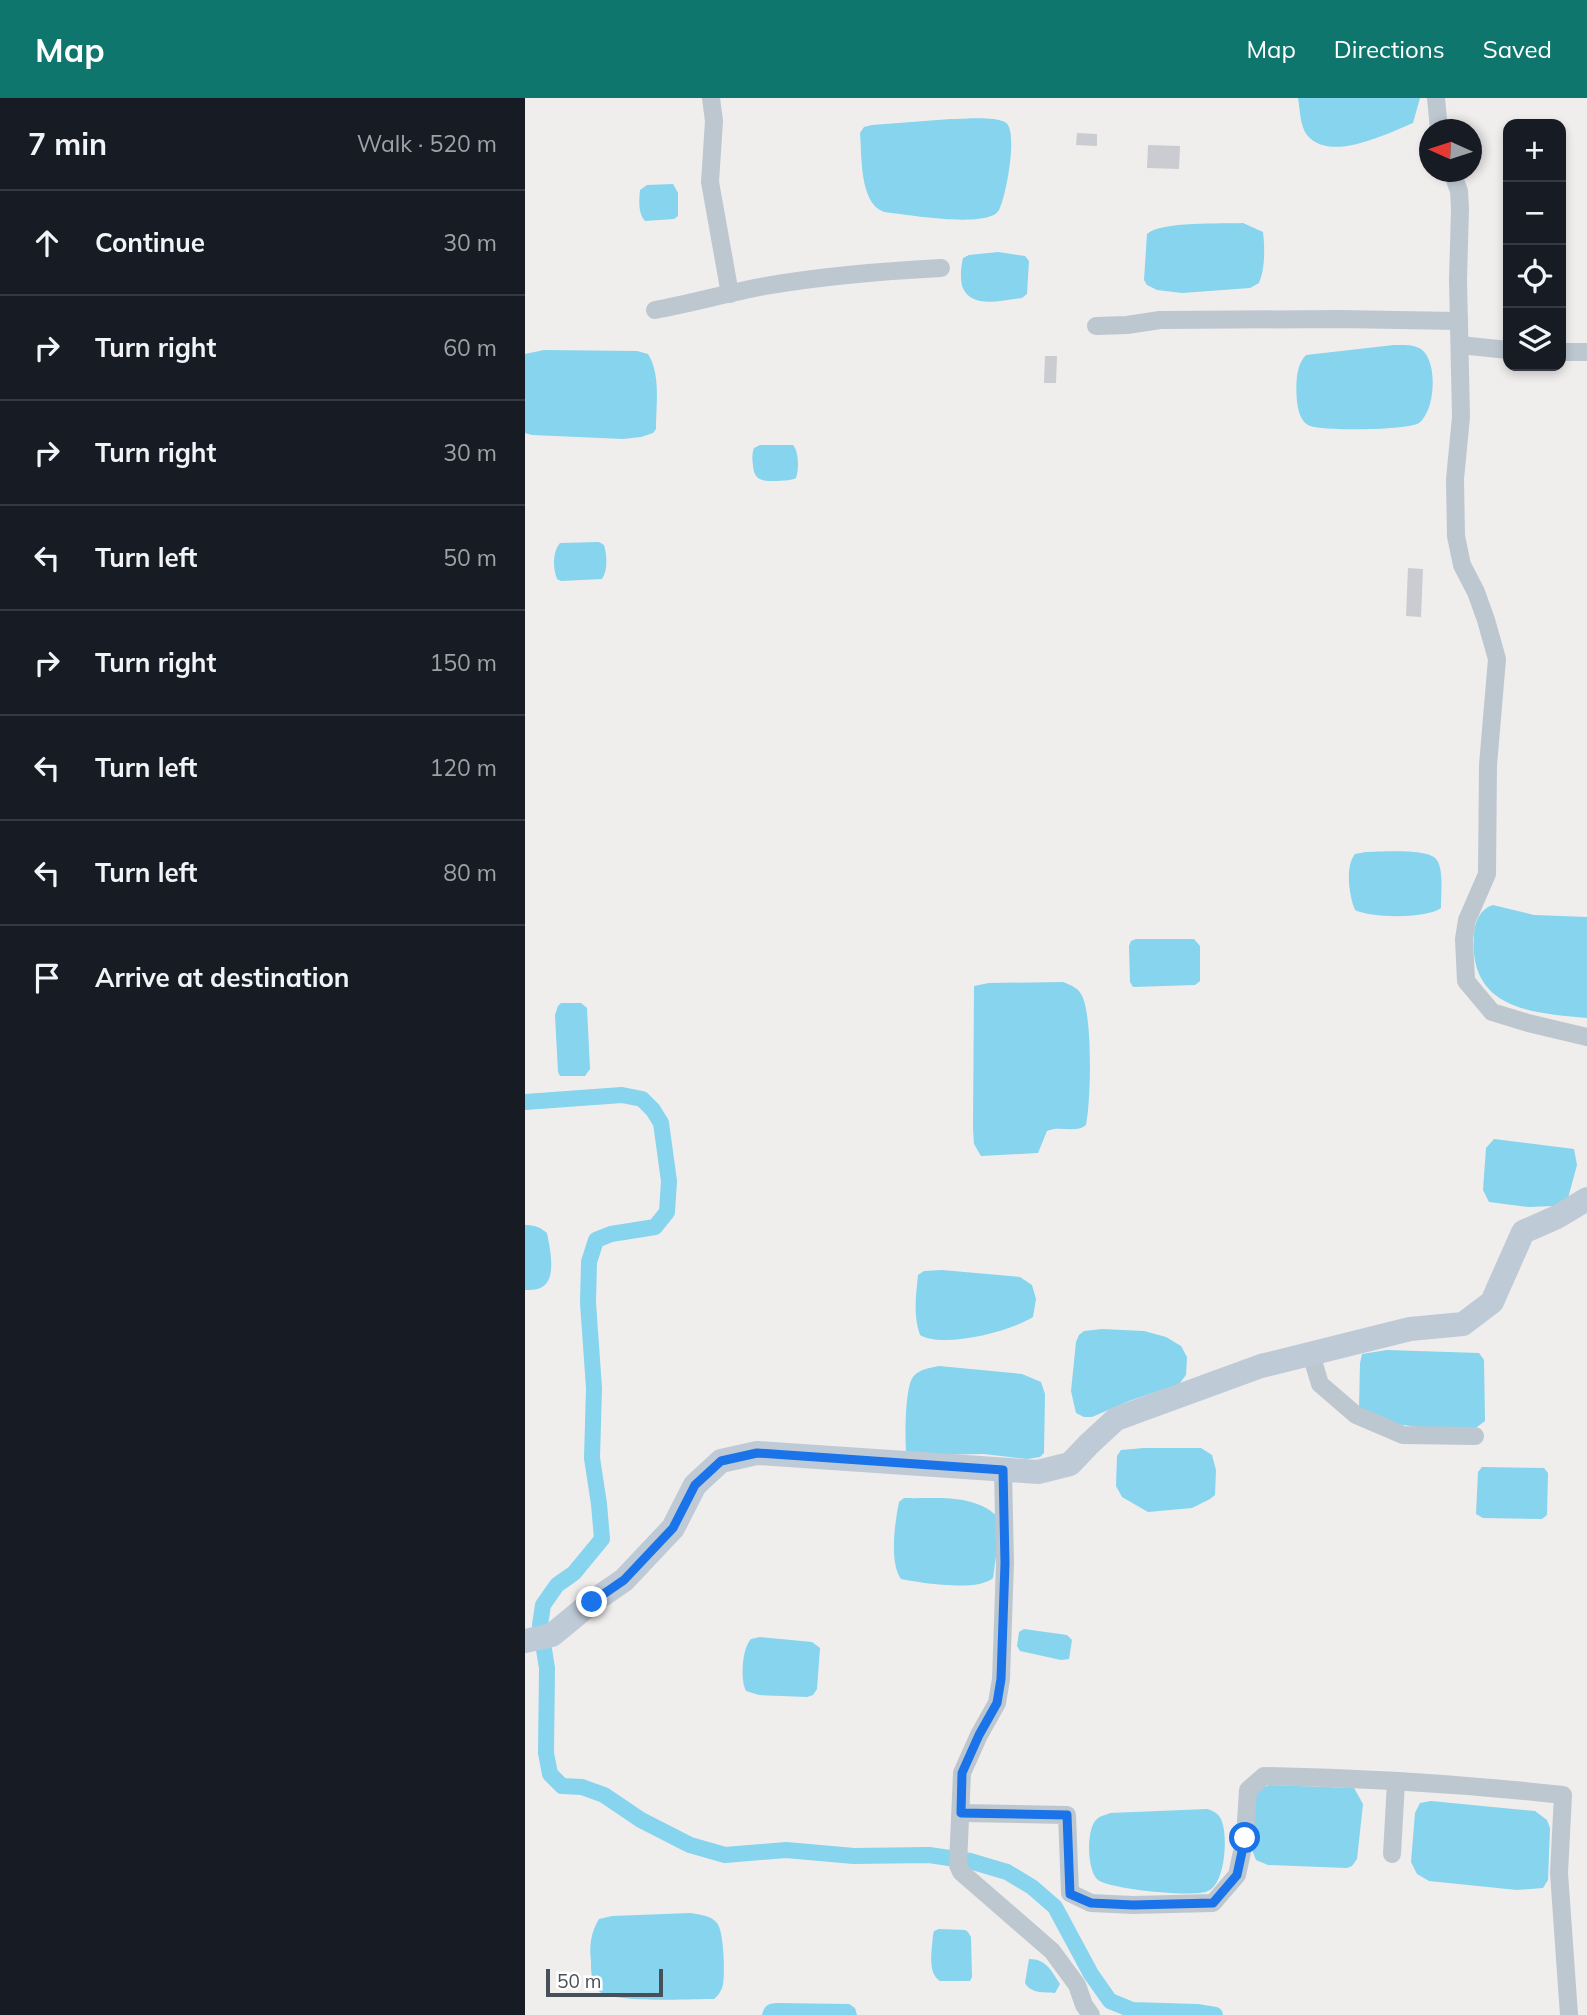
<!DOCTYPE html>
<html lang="en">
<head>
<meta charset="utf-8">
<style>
  body { margin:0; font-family:Mulish,sans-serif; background:#242831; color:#f1f3f6 }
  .controls { position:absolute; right:21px; top:21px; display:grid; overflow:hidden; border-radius:14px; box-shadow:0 4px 10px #0003 }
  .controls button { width:63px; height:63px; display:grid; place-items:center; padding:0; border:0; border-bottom:2px solid #363941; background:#171b24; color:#f1f3f6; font:35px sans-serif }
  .compass { position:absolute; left:894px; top:21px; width:63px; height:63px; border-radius:50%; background:#171b24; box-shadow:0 4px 10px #0003; rotate:273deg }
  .scale { position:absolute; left:21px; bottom:18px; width:117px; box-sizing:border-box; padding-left:7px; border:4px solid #45505b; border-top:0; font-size:19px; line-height:24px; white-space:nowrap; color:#45505b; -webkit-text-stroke:5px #fff; paint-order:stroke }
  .stop { position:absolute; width:21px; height:21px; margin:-16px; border:5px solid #1a73e8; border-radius:50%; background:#fff }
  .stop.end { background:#1a73e8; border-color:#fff; box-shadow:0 2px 7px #0008 }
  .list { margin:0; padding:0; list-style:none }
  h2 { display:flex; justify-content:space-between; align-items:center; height:91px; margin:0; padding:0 28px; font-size:30px }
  h2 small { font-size:23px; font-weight:400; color:#9ea1a6 }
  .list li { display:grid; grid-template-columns:46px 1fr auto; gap:21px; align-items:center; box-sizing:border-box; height:105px; padding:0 28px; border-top:2px solid #363941 }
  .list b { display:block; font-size:26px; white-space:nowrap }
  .list em { font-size:23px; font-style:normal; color:#9ea1a6 }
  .icon { flex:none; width:38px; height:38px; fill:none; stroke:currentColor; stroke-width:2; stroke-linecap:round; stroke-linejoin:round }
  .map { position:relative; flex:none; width:1062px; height:1917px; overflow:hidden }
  header { display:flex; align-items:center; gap:42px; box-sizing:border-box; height:98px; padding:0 35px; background:#0f766e; color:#fff }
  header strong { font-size:33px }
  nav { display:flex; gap:38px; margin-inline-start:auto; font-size:24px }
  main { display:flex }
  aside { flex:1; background:#171b24 }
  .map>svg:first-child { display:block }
  .water { fill:#86d4ed }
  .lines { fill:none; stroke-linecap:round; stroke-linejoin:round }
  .canal { stroke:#86d4ed; stroke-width:16 }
  .building { fill:#caccd2 }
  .minor { stroke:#bdc7d0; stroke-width:18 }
  .secondary { stroke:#bfcad7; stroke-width:24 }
  .route { stroke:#1a73e8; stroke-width:9 }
</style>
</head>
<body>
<header>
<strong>Map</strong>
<nav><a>Map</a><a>Directions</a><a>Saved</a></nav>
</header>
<main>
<aside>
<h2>7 min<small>Walk · 520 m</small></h2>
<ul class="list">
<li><svg class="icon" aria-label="ahead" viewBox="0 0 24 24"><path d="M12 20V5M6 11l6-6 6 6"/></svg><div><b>Continue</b></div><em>30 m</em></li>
<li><svg class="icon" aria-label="right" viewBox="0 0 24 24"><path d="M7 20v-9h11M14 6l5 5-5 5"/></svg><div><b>Turn right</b></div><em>60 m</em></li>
<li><svg class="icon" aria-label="right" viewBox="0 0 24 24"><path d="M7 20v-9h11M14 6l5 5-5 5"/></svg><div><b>Turn right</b></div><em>30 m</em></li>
<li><svg class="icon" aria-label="left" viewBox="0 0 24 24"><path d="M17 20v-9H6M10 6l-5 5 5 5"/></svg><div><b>Turn left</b></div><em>50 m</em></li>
<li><svg class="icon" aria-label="right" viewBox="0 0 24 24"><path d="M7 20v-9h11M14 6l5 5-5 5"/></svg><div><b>Turn right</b></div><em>150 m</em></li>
<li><svg class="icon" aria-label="left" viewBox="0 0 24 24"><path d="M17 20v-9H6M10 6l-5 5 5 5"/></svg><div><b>Turn left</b></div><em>120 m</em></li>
<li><svg class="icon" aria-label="left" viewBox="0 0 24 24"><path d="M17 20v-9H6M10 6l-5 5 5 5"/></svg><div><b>Turn left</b></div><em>80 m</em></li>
<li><svg class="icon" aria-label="arrive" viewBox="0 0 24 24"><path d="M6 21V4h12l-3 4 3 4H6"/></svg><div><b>Arrive at destination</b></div></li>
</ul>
</aside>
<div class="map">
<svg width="1062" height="1917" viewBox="0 0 1062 1917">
  <rect width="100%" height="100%" fill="#f0eded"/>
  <g class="water">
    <path d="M773 0H895L888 25C861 36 805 65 782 37 775 28 775 11 773 0Z"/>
    <path d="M426 21C440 21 468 18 480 24 494 31 481 99 474 112 472 115 470 117 466 118 444 127 384 117 359 114 334 105 337 57 335 35L339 29 347 27Z"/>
    <path d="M148 86 153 95V118L149 121 120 123C113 116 114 102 115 92L122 87Z"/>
    <path d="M718 125 738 134C740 150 740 171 734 185L725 190 657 195 632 192 622 187 619 182 622 136C636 123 697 126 718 125Z"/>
    <path d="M473 154 500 158 504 163 502 196 497 200C476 202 446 212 437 188 435 179 436 169 438 160L444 157Z"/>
    <path d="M869 247C878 247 888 246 896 251 913 263 911 312 894 325 884 332 794 334 783 327 775 322 773 312 772 303 771 289 770 268 781 257Z"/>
    <path d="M19 252 112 253 123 256C136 276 131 308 131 331L128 335 116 339 98 341 7 337 0 335V256Z"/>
    <path d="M235 347H268C274 354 274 371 271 380 265 383 260 382 253 383 239 383 229 384 228 367 227 360 227 356 229 350Z"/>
    <path d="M74 444 79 447C82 457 83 472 77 481L36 483 32 481C28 471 27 454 35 445Z"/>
    <path d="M841 754C855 754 902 750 911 761 919 769 916 798 916 810 901 821 846 820 830 812 824 797 820 768 830 756Z"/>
    <path d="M968 807 1009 817 1062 819V920C1006 915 943 911 949 837 950 823 955 811 968 807Z"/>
    <path d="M611 841H669L675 848V883L670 887 608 889 605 884 604 848 606 843Z"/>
    <path d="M538 884C545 887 552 889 556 896 568 914 566 1005 561 1027 550 1036 535 1027 522 1033L513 1055 456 1058 449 1046 448 1031 449 888 464 885Z"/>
    <path d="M36 905H56L62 910 65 971 60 978H35L33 974 30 917 33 908Z"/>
    <path d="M969 1041 1049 1051 1052 1067 1043 1100 1028 1108 1004 1109 964 1104 958 1092 961 1050Z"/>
    <path d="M0 1127C9 1127 15 1129 22 1135 25 1150 32 1181 17 1189 12 1192 6 1192 0 1192Z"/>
    <path d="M417 1172 495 1179 507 1187 511 1201 508 1219C486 1233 418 1251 395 1237 388 1217 391 1198 393 1177L399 1173Z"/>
    <path d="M577 1231 619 1233 641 1239 656 1248 662 1259 661 1277 654 1286 604 1303 567 1319H559L551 1315 546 1293 551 1244 554 1237 559 1233Z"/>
    <path d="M862 1252 954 1255 959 1262 960 1323 952 1329 900 1330 871 1326 834 1311 835 1265 837 1256Z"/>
    <path d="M414 1268 497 1276 516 1284 520 1296 519 1355 515 1359 502 1361 459 1356 398 1357 381 1353C380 1339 380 1289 388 1279 394 1271 405 1270 414 1268Z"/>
    <path d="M619 1350H676L687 1357 691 1372 690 1397 685 1401 667 1410 623 1414 597 1399 591 1388 592 1358 596 1352Z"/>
    <path d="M957 1369 1019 1370 1023 1375 1022 1417 1017 1421 958 1420 951 1416 953 1374Z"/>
    <path d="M379 1400C411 1401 447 1395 472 1418V1451L468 1480C453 1494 396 1485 376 1481 364 1464 370 1424 374 1404Z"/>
    <path d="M499 1531 542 1537 547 1542 544 1561 536 1562 495 1553 492 1548 494 1534Z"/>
    <path d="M235 1539 287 1544 295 1550 292 1591 288 1597 282 1599 234 1597 221 1593C215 1582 217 1550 226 1541Z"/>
    <path d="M744 1687 829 1690 838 1706 832 1761 827 1768 822 1770 743 1767 731 1762 727 1752 730 1698 735 1691Z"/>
    <path d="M906 1703 1010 1713 1022 1722 1025 1730 1023 1782 1018 1790 992 1792 904 1783 892 1776 886 1764 890 1715 895 1705Z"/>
    <path d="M682 1711C689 1713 695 1716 697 1724 703 1740 700 1786 683 1793 669 1800 584 1791 573 1782 562 1773 561 1732 571 1722 574 1718 581 1717 585 1715Z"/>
    <path d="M166 1815C175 1817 185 1817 192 1825 199 1833 200 1875 198 1887 196 1893 194 1897 189 1901 167 1901 89 1905 75 1894 66 1887 66 1874 66 1863 64 1848 66 1834 74 1821L87 1818Z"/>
    <path d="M414 1831 440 1832 443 1834 446 1839 447 1879 445 1883H415C402 1875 407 1852 408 1837L409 1833Z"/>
    <path d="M504 1861C521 1861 526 1872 535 1886L530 1895C518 1894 507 1896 500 1885Z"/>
    <path d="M251 1905 324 1906 330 1910 332 1917H237C239 1908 242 1906 251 1905Z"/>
  </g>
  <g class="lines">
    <path class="canal" d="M0 1004 97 997 117 1001 128 1012 136 1025 144 1083 142 1114 130 1129 86 1136 71 1142 64 1164 63 1205 69 1290 67 1360 74 1406 77 1441 49 1475 32 1487 18 1507 15 1527 22 1570 21 1655 25 1676 37 1688 57 1689 79 1697 116 1722 165 1747 200 1757 261 1752 329 1758 404 1757 445 1763 482 1774 507 1789 530 1809 566 1876 585 1903 607 1912 672 1914 690 1917"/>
  </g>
  <g class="building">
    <path d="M552 35 572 36V48L551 47Z"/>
    <path d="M623 47 655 48 654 71 622 70Z"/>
    <path d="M520 258H532L531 285H519Z"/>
    <path d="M883 470 898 471 896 519 881 518Z"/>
  </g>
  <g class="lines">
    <g class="minor">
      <path d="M186 0 189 23 185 84 205 196"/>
      <path d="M911 0 914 32"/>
      <path d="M927 74 934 93 935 111 933 182 936 319 930 381 931 438 937 467 951 494 961 522 972 561 963 667 962 776 942 822 939 841 941 883 967 914 1003 925 1062 939"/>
      <path d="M130 212C167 205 203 195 240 188 298 178 358 173 416 170"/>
      <path d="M571 228 602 227 635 222 814 221 934 223"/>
      <path d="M935 247 983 252"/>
      <path d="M1036 254H1062"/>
      <path d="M786 1256 795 1286 831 1317 878 1337 950 1338"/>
      <path d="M478 1372 480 1465 476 1581 472 1605 454 1637 437 1675 433 1767 436 1774 527 1853 552 1887 559 1907 566 1917"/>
      <path d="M436 1715 542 1717 545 1795 566 1805 608 1807 688 1805 712 1777 720 1740 723 1692 739 1678C839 1680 939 1686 1038 1697L1034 1775 1044 1917"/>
      <path d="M867 1756 871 1684"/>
    </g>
    <path class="secondary" d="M0 1543 27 1537 67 1504 99 1482 148 1430 170 1387 196 1363 232 1355 513 1374 545 1366 564 1346 591 1321 736 1268 885 1231 938 1226 967 1204 998 1134 1032 1119 1062 1101"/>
  </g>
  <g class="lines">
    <path class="route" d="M67 1504 99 1482 148 1430 170 1387 196 1363 232 1355 478 1372 480 1465 476 1581 472 1605 454 1637 437 1675 436 1715 542 1717 545 1796 566 1805 608 1807 688 1805 712 1777 720 1740"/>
  </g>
</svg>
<div class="controls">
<button>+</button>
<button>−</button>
<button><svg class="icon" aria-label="locate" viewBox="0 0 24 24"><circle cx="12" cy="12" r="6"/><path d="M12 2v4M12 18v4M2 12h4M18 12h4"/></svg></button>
<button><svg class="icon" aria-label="layers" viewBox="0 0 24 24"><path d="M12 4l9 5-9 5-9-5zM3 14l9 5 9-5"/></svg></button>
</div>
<svg class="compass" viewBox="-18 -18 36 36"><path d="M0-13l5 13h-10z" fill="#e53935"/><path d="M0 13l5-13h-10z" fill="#9ea1a6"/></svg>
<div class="scale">50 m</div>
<div class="stop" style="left:720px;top:1740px"></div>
<div class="stop end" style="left:67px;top:1504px"></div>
</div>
</main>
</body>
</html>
